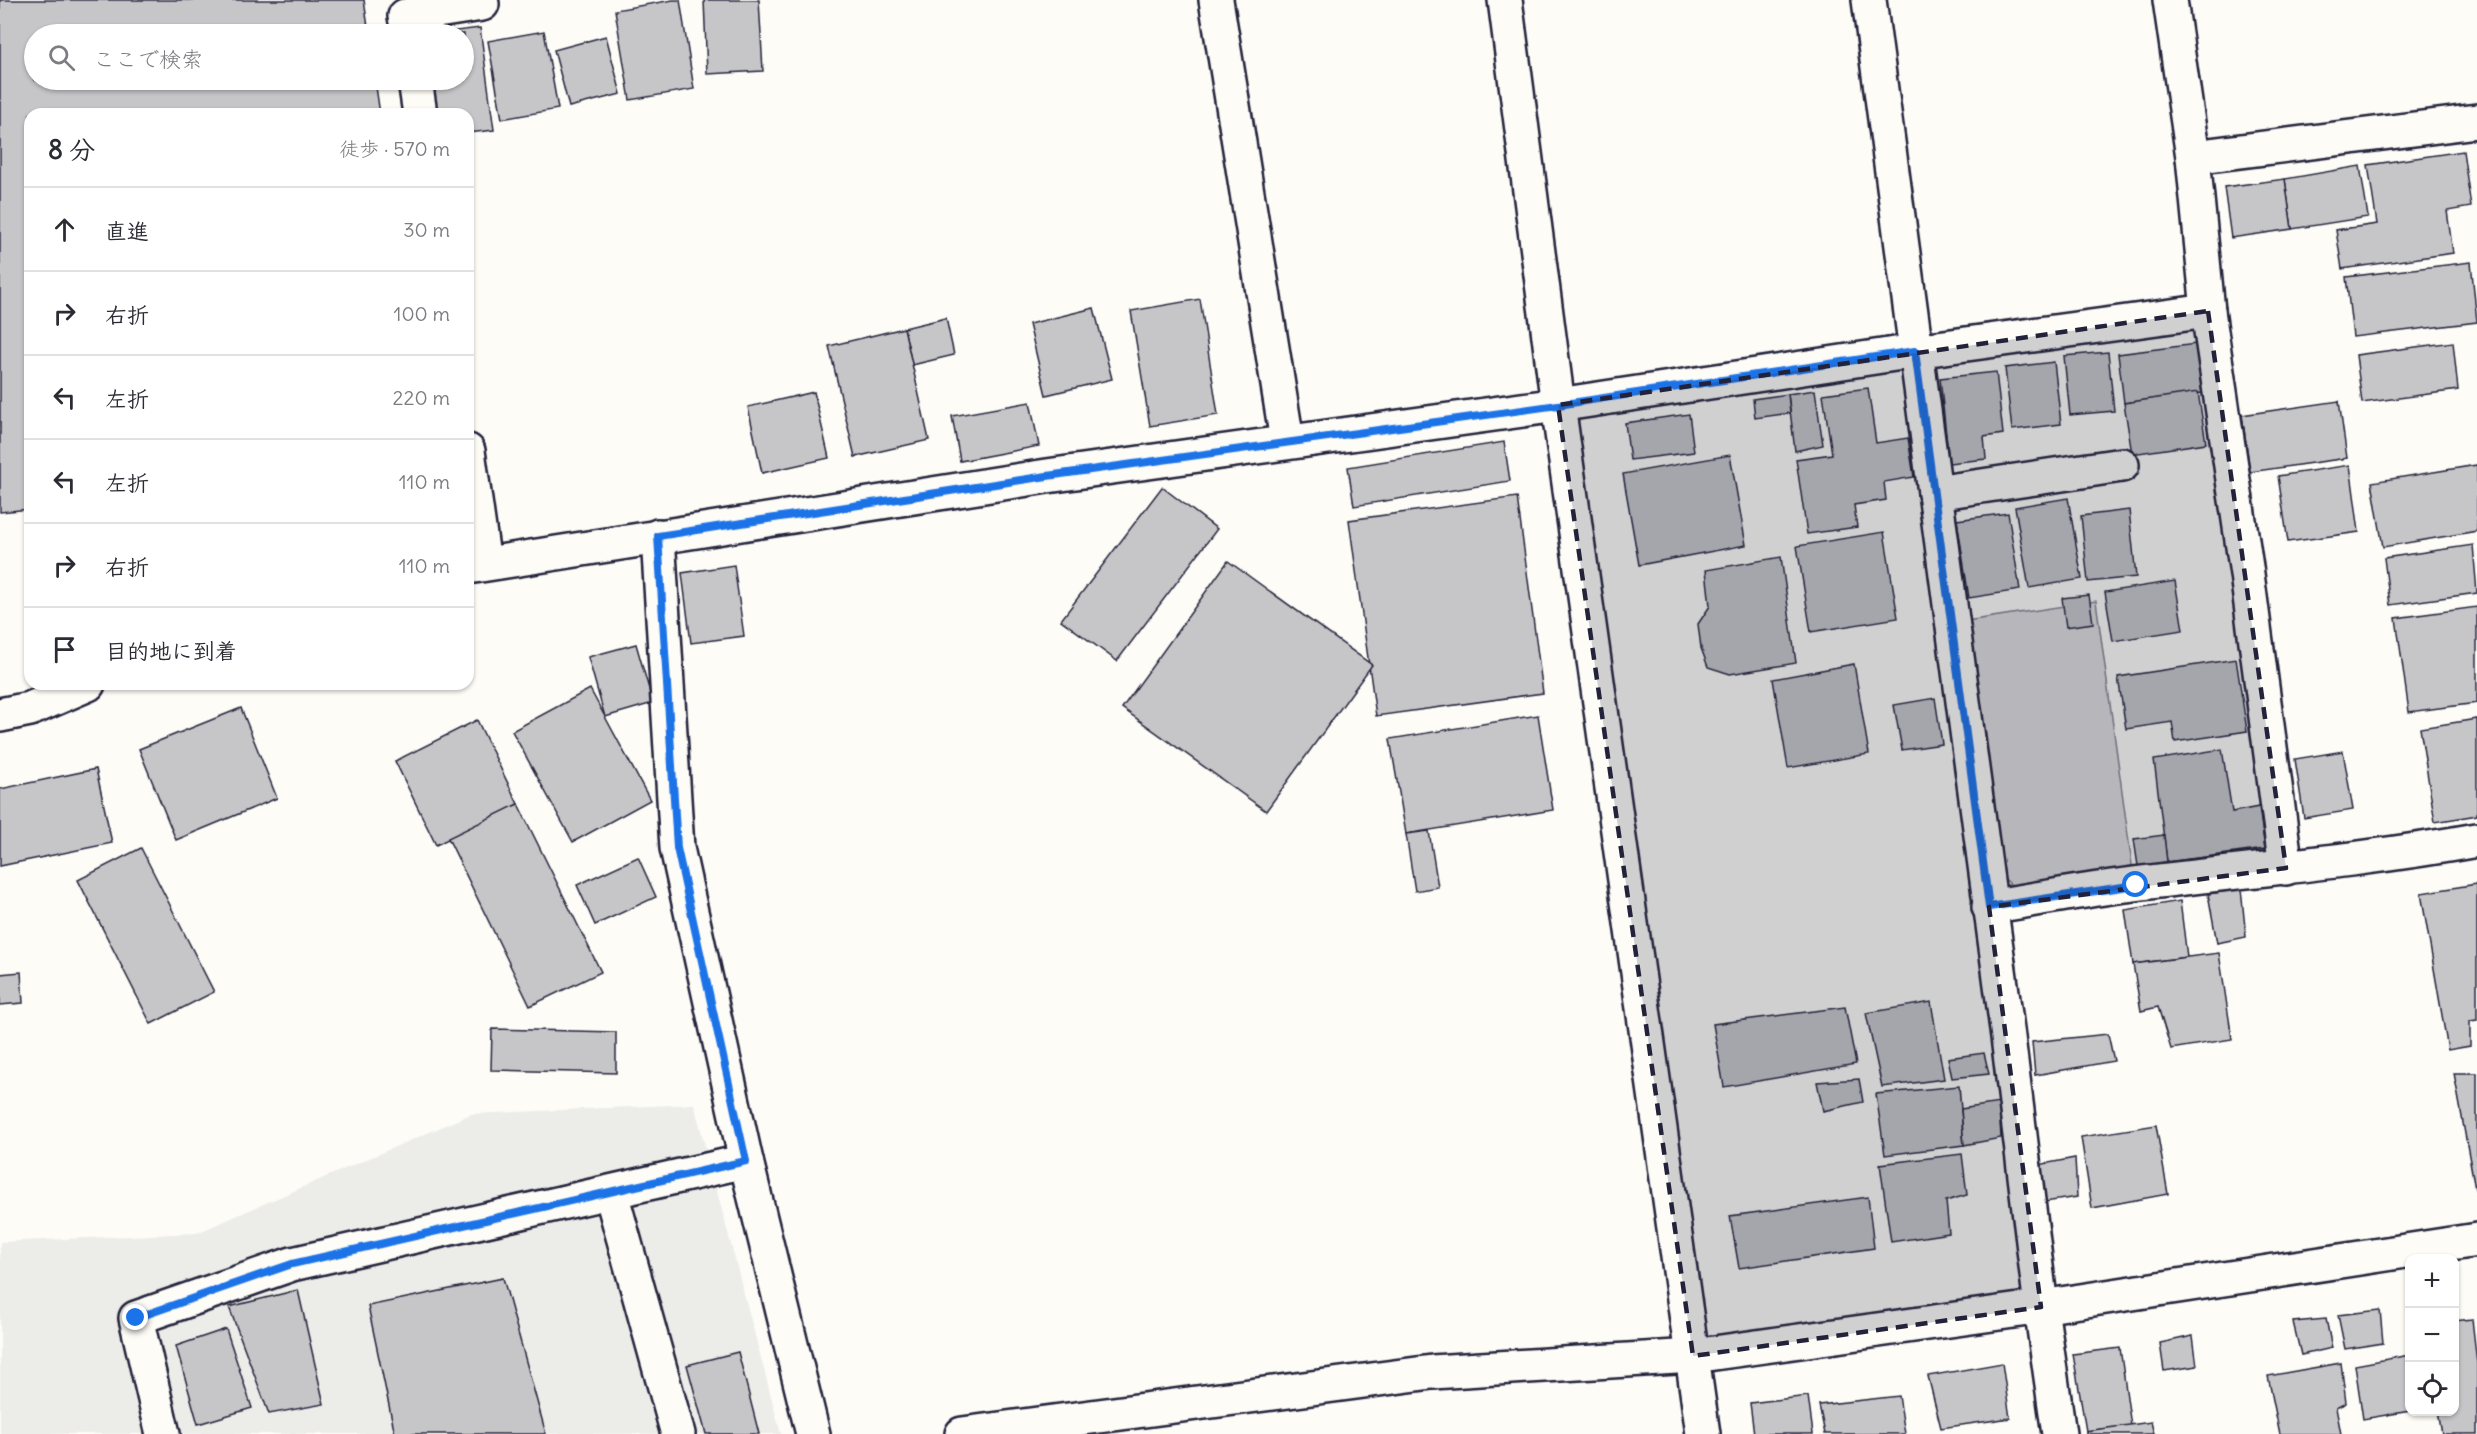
<!DOCTYPE html>
<html lang="ja">
<head>
<meta charset="utf-8">
<style>
  body { margin:0; font-family:Delius,"Klee One",sans-serif; background:#f2f2f3; color:#2b2b33 }
  .controls { position:absolute; right:18px; bottom:18px; display:grid; overflow:hidden; border-radius:12px; box-shadow:0 2px 4px #0004 }
  .controls button { width:54px; height:54px; display:grid; place-items:center; padding:0; border:0; border-bottom:2px solid #e1e1e2; background:#fff; color:#2b2b33; font:30px sans-serif }
  .stop { position:absolute; width:18px; height:18px; margin:-14px; border:4px solid #1a73e8; border-radius:50%; background:#fff }
  .stop.end { background:#1a73e8; border-color:#fff; box-shadow:0 2px 6px #0008 }
  .list { margin:0; padding:0; list-style:none }
  h2 { display:flex; justify-content:space-between; align-items:center; height:78px; margin:0; padding:0 24px; font-size:26px }
  h2 small { font-size:20px; font-weight:400; color:#7c7c81 }
  .list li { display:grid; grid-template-columns:39px 1fr auto; gap:18px; align-items:center; box-sizing:border-box; height:84px; padding:0 24px; border-top:2px solid #e1e1e2 }
  .list b { display:block; font-size:22px; white-space:nowrap }
  .list em { font-size:20px; font-style:normal; color:#7c7c81 }
  .icon { flex:none; width:33px; height:33px; fill:none; stroke:currentColor; stroke-width:2; stroke-linecap:round; stroke-linejoin:round }
  .map { position:relative; flex:none; width:2477px; height:1434px; overflow:hidden }
  .search { position:absolute; background:#fff; box-shadow:0 2px 4px #0004; left:24px; top:24px; width:450px; height:66px; display:flex; align-items:center; gap:15px; box-sizing:border-box; padding:0 21px; border-radius:33px; color:#7c7c81; font-size:22px }
  .panel { position:absolute; background:#fff; box-shadow:0 2px 4px #0004; left:24px; top:108px; width:450px; height:582px; border-radius:18px }
  .map>svg:first-child { display:block }
  .built { fill:#ecece9 }
  .green { fill:#dddcdb; stroke:#807f8b; stroke-width:1.5 }
  .building { fill:#c6c6c8; stroke:#22223b; stroke-width:1.5 }
  .lines { fill:none; stroke-linecap:round; stroke-linejoin:round }
  .minor-casing { stroke:#22223b; stroke-width:38 }
  .minor { stroke:#fdfcf7; stroke-width:33 }
  .route { stroke:#1a73e8; stroke-width:8 }
  .marked { fill:#22223b; fill-opacity:0.2; stroke:#22223b; stroke-width:4.5; stroke-dasharray:12 8; stroke-linejoin:round }
</style>
</head>
<body>
<div class="map">
<svg width="2477" height="1434" viewBox="0 0 2477 1434">
  <rect width="100%" height="100%" fill="#fdfcf7"/>
  <filter id="ink" filterUnits="userSpaceOnUse"><feTurbulence type="fractalNoise" baseFrequency=".0167" numOctaves="2"/><feDisplacementMap in="SourceGraphic" scale="12" xChannelSelector="R" yChannelSelector="G"/><feConvolveMatrix kernelMatrix="1 2 1 2 8 2 1 2 1" color-interpolation-filters="sRGB"/></filter>
  <g filter="url(#ink)">
    <path class="built" d="M694 1104 781 1434H0V1242L197 1233 471 1114Z"/>
    <path class="green" d="M2096 601 2133 872 2016 889 1999 874 1967 621Z"/>
    <g class="building">
      <path d="M0 0H364L369 34H34V80H375L380 114H30V509L0 512Z"/>
      <path d="M673 0H680L694 89 630 100 615 10Z"/>
      <path d="M704 0H759L763 71 707 74Z"/>
      <path d="M480 28 494 130 468 133V114H434L429 80H464V34H432Z"/>
      <path d="M544 31 558 109 502 119 488 41Z"/>
      <path d="M606 36 621 94 569 107 554 50Z"/>
      <path d="M2463 151 2471 207 2447 211 2453 253 2342 269 2336 230 2377 224 2368 165Z"/>
      <path d="M2360 166 2368 217 2292 229 2285 179Z"/>
      <path d="M2285 179 2292 229 2231 238 2224 187Z"/>
      <path d="M2471 262 2477 322 2353 337 2346 277Z"/>
      <path d="M1200 299 1218 415 1150 426 1131 311Z"/>
      <path d="M1094 308 1112 379 1046 395 1029 324Z"/>
      <path d="M946 318 954 355 912 365 904 328Z"/>
      <path d="M904 328 929 440 855 457 829 346Z"/>
      <path d="M2453 342 2458 390 2362 403 2356 355Z"/>
      <path d="M2196 344 2202 393 2124 403 2118 354Z"/>
      <path d="M2108 352 2114 411 2070 415 2064 356Z"/>
      <path d="M2054 362 2061 424 2012 430 2005 368Z"/>
      <path d="M1996 372 2003 434 1984 437 1986 459 1949 463 1940 378Z"/>
      <path d="M1868 388 1876 443 1908 438 1914 477 1884 482 1886 500 1854 505 1857 527 1807 534 1796 459 1832 454 1823 394Z"/>
      <path d="M1815 390 1823 445 1795 451 1788 394Z"/>
      <path d="M814 392 829 458 762 473 748 407Z"/>
      <path d="M2198 392 2206 443 2132 454 2124 403Z"/>
      <path d="M1788 394 1790 413 1755 418 1753 399Z"/>
      <path d="M2339 401 2347 458 2250 472 2242 415Z"/>
      <path d="M1030 402 1039 446 960 461 952 416Z"/>
      <path d="M1689 414 1694 452 1630 460 1625 423Z"/>
      <path d="M1504 442 1510 481 1354 506 1348 467Z"/>
      <path d="M1730 455 1746 545 1639 565 1623 474Z"/>
      <path d="M2350 465 2359 532 2288 542 2278 476Z"/>
      <path d="M2477 465V531L2383 547 2372 482Z"/>
      <path d="M1162 487 1217 529 1117 661 1061 620Z"/>
      <path d="M1517 497 1543 693 1376 716 1349 520Z"/>
      <path d="M2068 498 2082 579 2029 588 2015 507Z"/>
      <path d="M2129 510 2136 577 2088 582 2081 516Z"/>
      <path d="M2008 513 2020 590 1969 598 1957 520Z"/>
      <path d="M1884 532 1898 618 1811 632 1797 546Z"/>
      <path d="M2473 545 2477 593 2390 605 2384 558Z"/>
      <path d="M1781 557 1796 663 1730 674 1708 667 1701 648 1698 624 1710 606 1706 570Z"/>
      <path d="M1228 561 1372 665 1266 811 1122 708Z"/>
      <path d="M734 565 744 636 691 643 682 573Z"/>
      <path d="M2175 581 2183 630 2113 641 2105 592Z"/>
      <path d="M2089 595 2093 623 2066 627 2062 598Z"/>
      <path d="M2477 607V703L2409 712 2396 618Z"/>
      <path d="M636 644 653 703 605 717 588 657Z"/>
      <path d="M2236 659 2247 731 2175 742 2172 722 2126 729 2118 677Z"/>
      <path d="M1854 664 1869 754 1788 768 1773 679Z"/>
      <path d="M590 689 650 800 573 842 512 731Z"/>
      <path d="M1935 698 1942 744 1902 750 1894 705Z"/>
      <path d="M241 708 277 798 176 840 139 749Z"/>
      <path d="M1538 715 1553 810 1406 834 1390 739Z"/>
      <path d="M2477 719V815L2435 822 2420 728Z"/>
      <path d="M477 720 518 804 436 845 395 761Z"/>
      <path d="M2222 749 2232 812 2259 807 2265 849 2167 862 2154 760Z"/>
      <path d="M2343 751 2353 810 2304 818 2295 759Z"/>
      <path d="M96 769 112 843 0 866V789Z"/>
      <path d="M518 804 601 972 530 1006 448 838Z"/>
      <path d="M1429 831 1438 887 1415 891 1406 834Z"/>
      <path d="M2164 835 2167 862 2138 866 2134 839Z"/>
      <path d="M141 848 214 992 151 1024 78 880Z"/>
      <path d="M638 857 656 897 595 925 577 885Z"/>
      <path d="M2477 884V1020L2470 1021V1046L2448 1050 2421 893Z"/>
      <path d="M2241 889 2246 937 2217 943 2208 894Z"/>
      <path d="M2180 901 2187 957 2133 964 2125 910Z"/>
      <path d="M2219 953 2232 1039 2171 1049 2158 1007 2141 1011 2133 964Z"/>
      <path d="M21 972 23 1003 0 1005V974Z"/>
      <path d="M1931 1002 1944 1079 1882 1087 1866 1013Z"/>
      <path d="M1845 1007 1856 1064 1724 1087 1713 1024Z"/>
      <path d="M492 1029 616 1032V1073L491 1070Z"/>
      <path d="M2108 1034 2114 1061 2035 1075 2032 1042Z"/>
      <path d="M1984 1053 1989 1074 1952 1078 1948 1058Z"/>
      <path d="M2454 1073H2477V1189H2475Z"/>
      <path d="M1859 1079 1863 1102 1823 1111 1817 1082Z"/>
      <path d="M1959 1086 1964 1145 1885 1155 1876 1094Z"/>
      <path d="M1999 1103 2001 1138 1964 1145 1961 1109Z"/>
      <path d="M2156 1125 2168 1194 2092 1208 2081 1137Z"/>
      <path d="M1962 1154 1967 1195 1946 1201 1949 1233 1891 1242 1880 1164Z"/>
      <path d="M2075 1158 2077 1197 2045 1202 2038 1165Z"/>
      <path d="M1868 1197 1874 1248 1739 1268 1730 1216Z"/>
      <path d="M503 1278 546 1434H395L368 1306Z"/>
      <path d="M298 1290 324 1404 269 1414 229 1307Z"/>
      <path d="M2380 1310 2383 1343 2345 1349 2338 1315Z"/>
      <path d="M2326 1319 2332 1348 2301 1355 2293 1322Z"/>
      <path d="M2472 1319 2477 1364V1434H2442L2438 1412H2454V1321Z"/>
      <path d="M226 1329 252 1408 198 1424 176 1346Z"/>
      <path d="M2193 1336 2197 1366 2164 1371 2160 1343Z"/>
      <path d="M2120 1348 2131 1426 2086 1431 2073 1354Z"/>
      <path d="M738 1352 759 1434H706L687 1365Z"/>
      <path d="M2410 1355V1411L2363 1419 2355 1365Z"/>
      <path d="M2002 1363 2010 1418 1941 1428 1928 1376Z"/>
      <path d="M2341 1363 2346 1403 2336 1408 2341 1434H2280L2268 1376Z"/>
      <path d="M1808 1396 1813 1434H1754L1750 1403Z"/>
      <path d="M1899 1396 1905 1434H1825L1819 1405Z"/>
      <path d="M2151 1422 2154 1434H2086V1431Z"/>
    </g>
    <g class="lines">
      <g class="minor-casing">
        <g id="minor">
          <path d="M1216 0 1287 441"/>
          <path d="M1505 0 1558 405 1703 1434"/>
          <path d="M1869 0 2008 1037 2041 1307 2059 1434"/>
          <path d="M2170 0 2193 157 2208 311 2247 574 2286 868"/>
          <path d="M408 34 405 16 482 4"/>
          <path d="M415 80 420 114"/>
          <path d="M2193 157 2477 121"/>
          <path d="M468 451 484 564"/>
          <path d="M1935 493 2122 465"/>
          <path d="M658 536 677 848 746 1161 813 1434"/>
          <path d="M468 567 1047 476 1558 405 1915 351 2208 311"/>
          <path d="M0 715 30 709 88 684"/>
          <path d="M1989 907C2030 900 2070 893 2111 887 2233 871 2356 862 2477 840"/>
          <path d="M611 1193 678 1434"/>
          <path d="M163 1434 136 1318 292 1264 746 1161"/>
          <path d="M962 1434 1432 1372 1693 1356 2041 1307 2477 1240"/>
        </g>
      </g>
      <use href="#minor" class="minor"/>
    </g>
  </g>
  <g class="lines" filter="url(#ink)">
    <path class="route" d="M136 1318 292 1264 746 1161 677 848 658 536 1047 476 1558 405 1915 351 1989 907 2136 885"/>
  </g>
  <path class="marked" d="M2208 311 2286 868 1989 907 2041 1307 1693 1356 1558 405Z"/>
</svg>
<div class="controls">
<button>+</button>
<button>−</button>
<button><svg class="icon" aria-label="locate" viewBox="0 0 24 24"><circle cx="12" cy="12" r="6"/><path d="M12 2v4M12 18v4M2 12h4M18 12h4"/></svg></button>
</div>
<div class="stop" style="left:2136px;top:885px"></div>
<div class="stop end" style="left:136px;top:1318px"></div>
<div class="search"><svg class="icon" aria-label="search" viewBox="0 0 24 24"><circle cx="10" cy="10" r="6"/><path d="M15 15l6 6"/></svg>ここで検索</div>
<section class="panel">
<h2>8 分<small>徒歩 · 570 m</small></h2>
<ul class="list">
<li><svg class="icon" aria-label="ahead" viewBox="0 0 24 24"><path d="M12 20V5M6 11l6-6 6 6"/></svg><div><b>直進</b></div><em>30 m</em></li>
<li><svg class="icon" aria-label="right" viewBox="0 0 24 24"><path d="M7 20v-9h11M14 6l5 5-5 5"/></svg><div><b>右折</b></div><em>100 m</em></li>
<li><svg class="icon" aria-label="left" viewBox="0 0 24 24"><path d="M17 20v-9H6M10 6l-5 5 5 5"/></svg><div><b>左折</b></div><em>220 m</em></li>
<li><svg class="icon" aria-label="left" viewBox="0 0 24 24"><path d="M17 20v-9H6M10 6l-5 5 5 5"/></svg><div><b>左折</b></div><em>110 m</em></li>
<li><svg class="icon" aria-label="right" viewBox="0 0 24 24"><path d="M7 20v-9h11M14 6l5 5-5 5"/></svg><div><b>右折</b></div><em>110 m</em></li>
<li><svg class="icon" aria-label="arrive" viewBox="0 0 24 24"><path d="M6 21V4h12l-3 4 3 4H6"/></svg><div><b>目的地に到着</b></div></li>
</ul>
</section>
</div>
</body>
</html>
